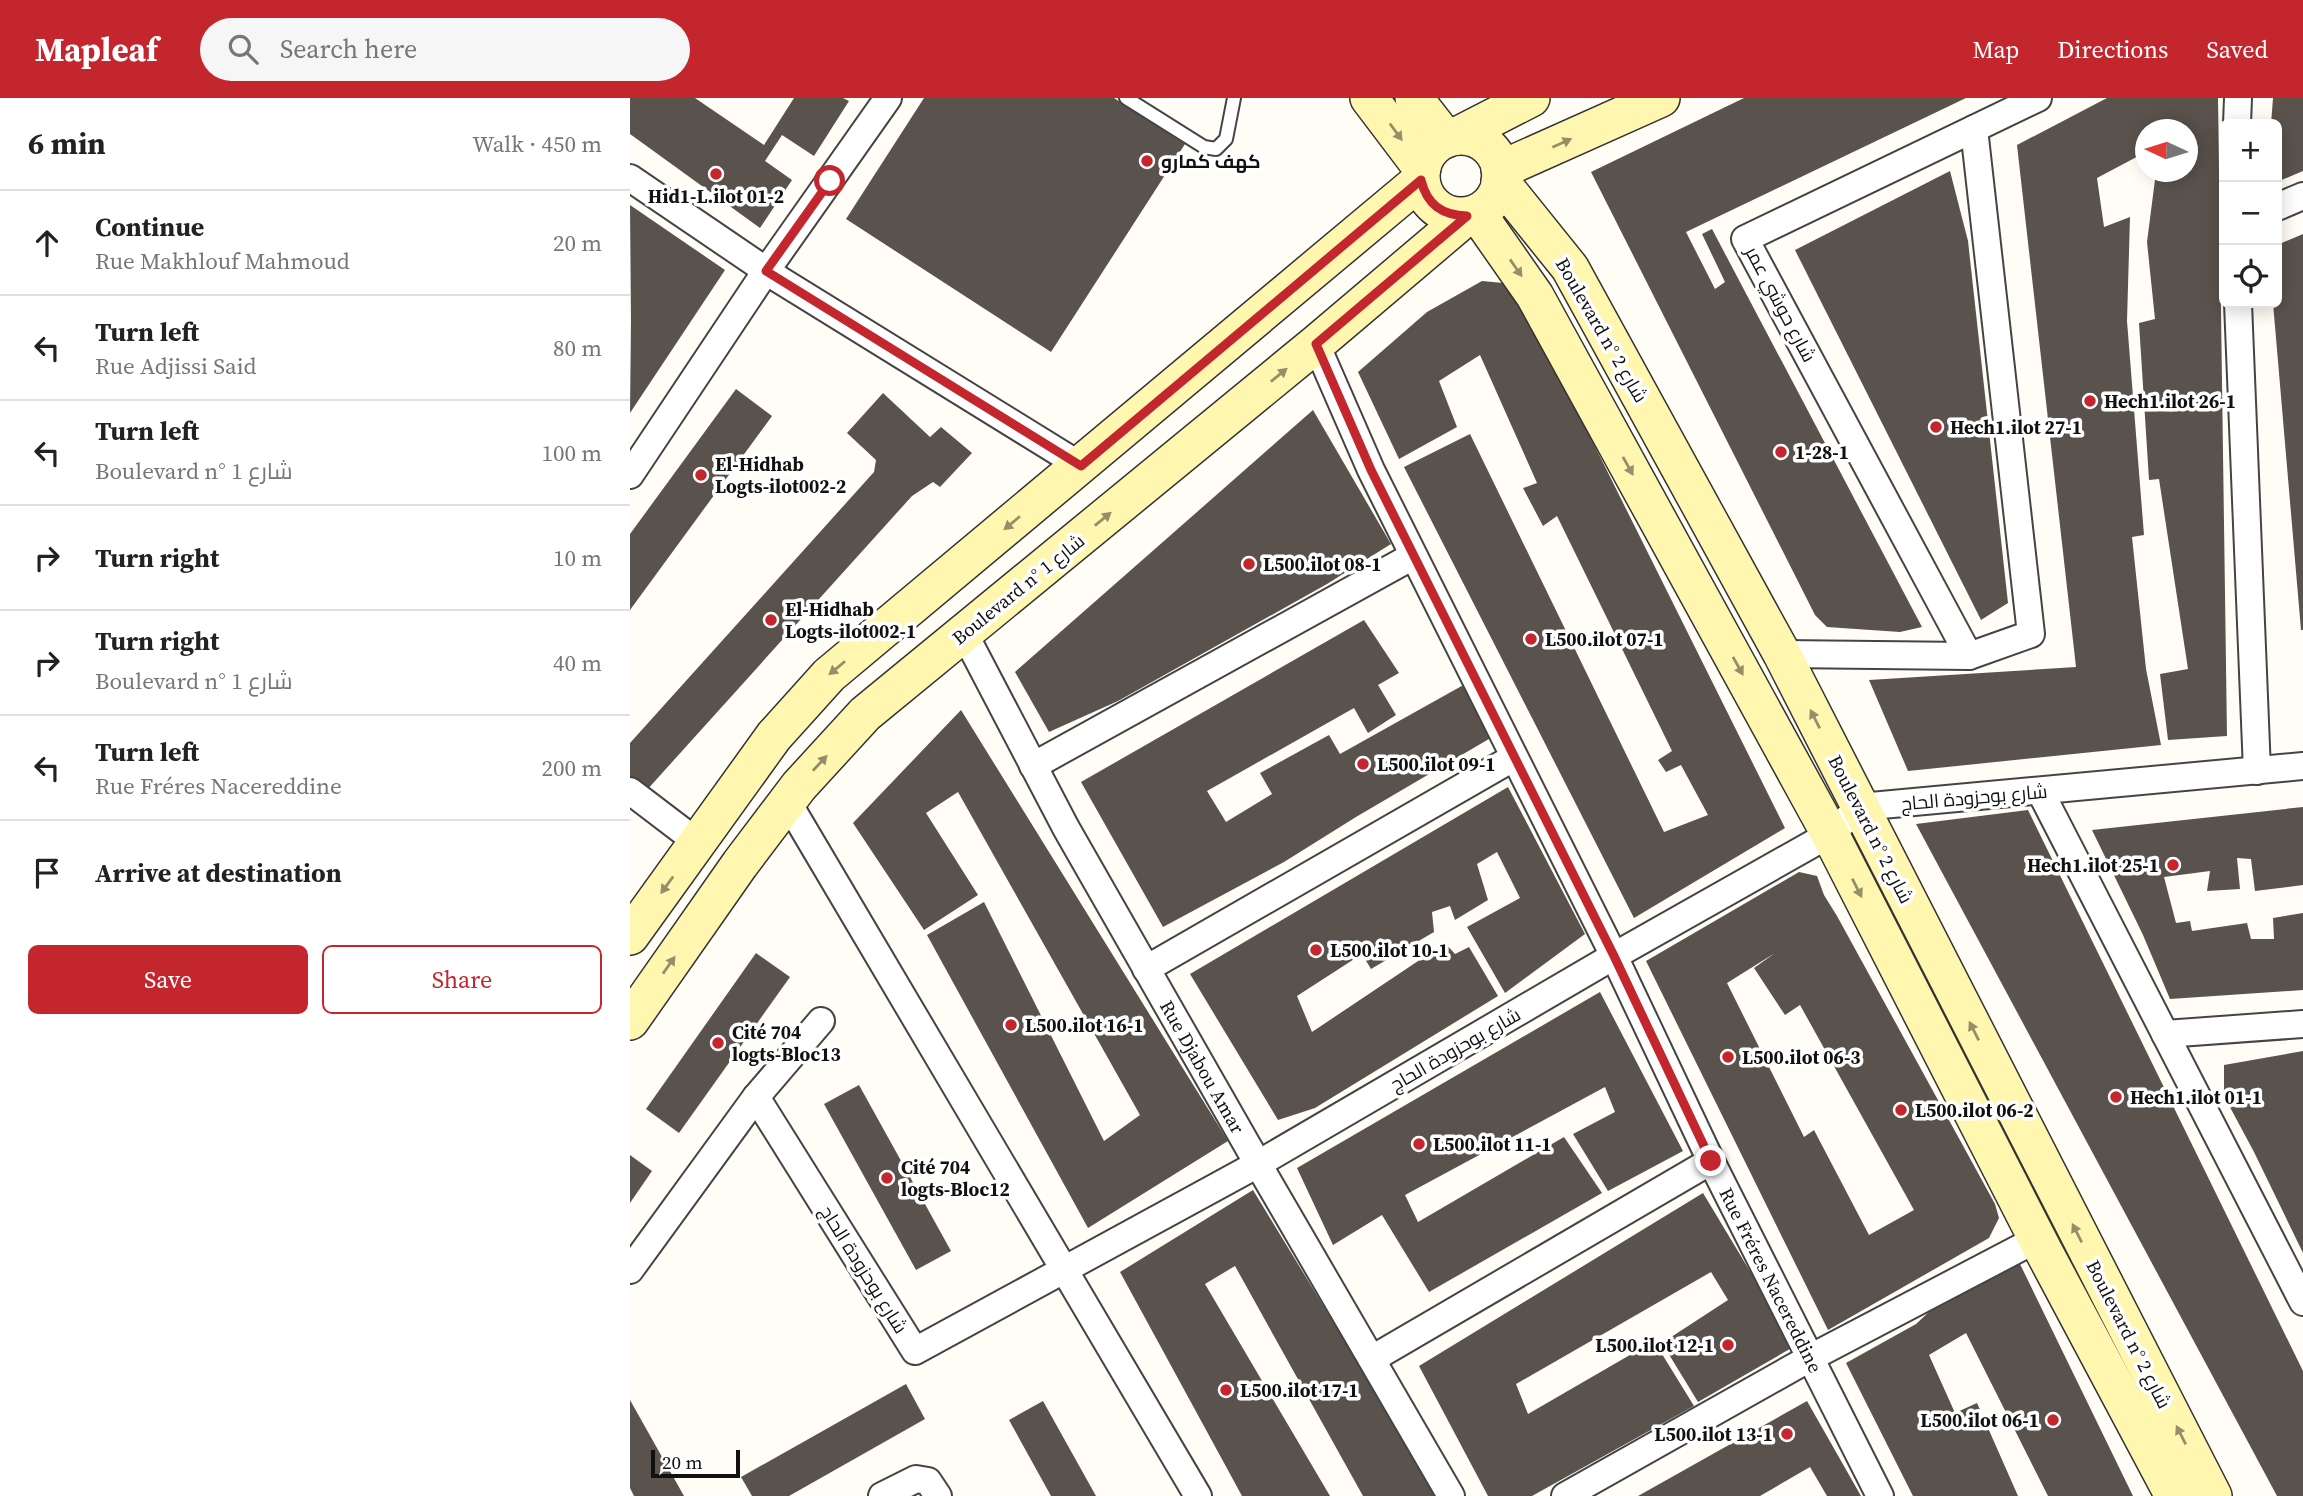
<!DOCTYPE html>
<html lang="en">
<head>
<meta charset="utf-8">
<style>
  body { margin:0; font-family:"Source Serif 4",Cairo,serif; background:#f6f6f6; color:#222 }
  .controls { position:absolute; right:21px; top:21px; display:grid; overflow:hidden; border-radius:10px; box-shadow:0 4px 18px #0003 }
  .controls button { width:63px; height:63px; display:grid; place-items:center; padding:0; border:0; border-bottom:2px solid #e0e0e0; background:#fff; color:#222; font:35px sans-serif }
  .compass { position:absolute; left:1505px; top:21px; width:63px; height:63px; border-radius:50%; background:#fff; box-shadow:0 4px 18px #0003; rotate:274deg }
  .scale { position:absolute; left:21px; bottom:18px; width:89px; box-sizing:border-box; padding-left:7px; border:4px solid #111; border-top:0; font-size:19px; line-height:24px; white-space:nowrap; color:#111; -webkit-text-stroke:5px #fff; paint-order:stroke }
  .stop { position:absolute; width:21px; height:21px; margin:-16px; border:5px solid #c4262e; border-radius:50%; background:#fff }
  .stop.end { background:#c4262e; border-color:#fff; box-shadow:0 2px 7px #0008 }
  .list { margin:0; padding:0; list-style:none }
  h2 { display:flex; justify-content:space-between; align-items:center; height:91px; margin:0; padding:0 28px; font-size:30px }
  h2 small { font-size:23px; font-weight:400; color:#767676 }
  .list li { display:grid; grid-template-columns:46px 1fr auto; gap:21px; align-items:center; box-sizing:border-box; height:105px; padding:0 28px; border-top:2px solid #e0e0e0 }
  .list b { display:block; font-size:26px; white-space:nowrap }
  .list p { margin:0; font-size:23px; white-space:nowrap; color:#767676 }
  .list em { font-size:23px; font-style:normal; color:#767676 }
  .actions { display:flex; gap:14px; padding:21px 28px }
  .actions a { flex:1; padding:16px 0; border:2px solid #c4262e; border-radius:10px; text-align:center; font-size:24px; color:#c4262e }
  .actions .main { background:#c4262e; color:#fff }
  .icon { flex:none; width:38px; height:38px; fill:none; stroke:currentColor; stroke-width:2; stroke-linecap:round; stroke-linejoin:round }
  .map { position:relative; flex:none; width:1673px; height:1398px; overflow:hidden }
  header { display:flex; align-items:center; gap:42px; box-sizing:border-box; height:98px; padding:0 35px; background:#c4262e; color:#fff }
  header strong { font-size:33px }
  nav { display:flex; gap:38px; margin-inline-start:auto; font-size:24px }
  .search { width:490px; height:63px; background:#f6f6f6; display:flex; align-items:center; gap:18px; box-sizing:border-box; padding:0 24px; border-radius:38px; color:#767676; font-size:26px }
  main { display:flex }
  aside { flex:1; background:#fff }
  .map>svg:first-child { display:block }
  .building { fill:#5a524d; fill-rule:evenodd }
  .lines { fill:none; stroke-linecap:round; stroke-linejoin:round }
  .lane-casing { stroke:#444; stroke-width:16 }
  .street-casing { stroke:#444; stroke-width:30 }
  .secondary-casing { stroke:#333; stroke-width:40 }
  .lane { stroke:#fff; stroke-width:12 }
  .street { stroke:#fff; stroke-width:26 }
  .secondary { stroke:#fff6b0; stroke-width:37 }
  .oneway { fill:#948f68 }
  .route { stroke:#c4262e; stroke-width:9 }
  .poi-dot { fill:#c4262e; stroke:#fff; stroke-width:2.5 }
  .labels { text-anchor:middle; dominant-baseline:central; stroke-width:7; stroke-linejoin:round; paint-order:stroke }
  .poi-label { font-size:19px; font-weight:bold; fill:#111; stroke:#fff; text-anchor:start }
  .street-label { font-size:19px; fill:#111; stroke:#fff }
</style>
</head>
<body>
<header>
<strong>Mapleaf</strong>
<div class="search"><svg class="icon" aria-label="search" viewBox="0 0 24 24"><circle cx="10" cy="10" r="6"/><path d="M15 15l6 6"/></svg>Search here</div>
<nav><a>Map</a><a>Directions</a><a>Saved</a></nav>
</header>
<main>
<aside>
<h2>6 min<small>Walk · 450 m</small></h2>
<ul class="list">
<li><svg class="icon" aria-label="ahead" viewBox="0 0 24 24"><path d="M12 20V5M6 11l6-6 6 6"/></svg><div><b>Continue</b><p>Rue Makhlouf Mahmoud</p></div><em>20 m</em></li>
<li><svg class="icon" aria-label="left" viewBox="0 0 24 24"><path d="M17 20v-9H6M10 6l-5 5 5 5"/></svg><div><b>Turn left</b><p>Rue Adjissi Said</p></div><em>80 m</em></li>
<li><svg class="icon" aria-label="left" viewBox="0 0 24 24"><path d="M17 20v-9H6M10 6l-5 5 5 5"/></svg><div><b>Turn left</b><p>Boulevard n° شارع 1</p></div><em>100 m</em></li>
<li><svg class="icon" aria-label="right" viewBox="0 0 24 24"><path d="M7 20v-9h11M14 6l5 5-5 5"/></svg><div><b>Turn right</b></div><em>10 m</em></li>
<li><svg class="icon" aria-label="right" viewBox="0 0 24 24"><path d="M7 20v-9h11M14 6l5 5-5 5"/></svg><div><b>Turn right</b><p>Boulevard n° شارع 1</p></div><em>40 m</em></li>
<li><svg class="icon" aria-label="left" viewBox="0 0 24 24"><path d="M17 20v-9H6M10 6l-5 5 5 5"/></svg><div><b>Turn left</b><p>Rue Fréres Nacereddine</p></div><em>200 m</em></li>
<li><svg class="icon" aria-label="arrive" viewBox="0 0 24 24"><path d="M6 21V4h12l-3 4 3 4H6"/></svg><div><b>Arrive at destination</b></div></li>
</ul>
<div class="actions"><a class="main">Save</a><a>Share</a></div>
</aside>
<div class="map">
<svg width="1673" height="1398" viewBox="0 0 1673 1398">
  <rect width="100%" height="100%" fill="#fffdf5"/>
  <g class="building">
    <path d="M0 0H65L134 47 164 0H213L219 3 184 58 152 37 135 63 162 82 130 130 0 36Z"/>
    <path d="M294 0H484L555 46 421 254 216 121Z"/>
    <path d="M1114 0H1336L1056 134 1085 191 1095 184 1072 136 1082 131 1292 529 1270 534 1197 529 1185 517 961 74Z"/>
    <path d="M1477 0H1588L1597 638 1538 642 1530 576 1558 571 1529 381 1519 382 1509 225 1525 221 1517 144 1526 74H1558V32H1516V54L1467 80 1474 129 1500 119 1497 223 1514 437 1502 439 1516 571 1531 647 1278 673 1239 582 1446 569 1387 47Z"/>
    <path d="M1643 0H1673V73L1647 84V26H1641Z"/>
    <path d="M1320 73 1338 143 1378 505 1351 522 1165 152Z"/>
    <path d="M0 107 95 172 0 315 1 222Z"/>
    <path d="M1673 136V532H1671L1643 205H1647V147Z"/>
    <path d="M852 183 884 186 1155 730 1004 820 774 369 840 336 1034 734 1078 717 1051 667 1036 674 1028 662 1042 653 927 418 913 428 893 390 907 385 850 257 809 283 827 329 769 361 728 274 797 214Z"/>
    <path d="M106 291 142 318 0 512V436Z"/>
    <path d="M253 295 300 339 311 329 342 355 310 389 303 384 282 398 16 693 0 679V645L244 374 246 362 217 335Z"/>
    <path d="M683 312 761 446 697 486 488 603 419 634 385 574Z"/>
    <path d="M734 522 769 575 748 587 766 617 738 635 724 610 577 693 596 724 642 696 630 675 699 637 710 656 837 585 864 638 726 719 654 764 533 829 451 684Z"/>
    <path d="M331 612 598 1043 458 1130 297 837 354 804 474 1043 510 1017 328 694 296 715 348 797 294 832 223 725Z"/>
    <path d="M878 689 955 836 875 895 837 829 890 800 867 754 847 766 858 802 825 822 820 808 802 814 804 834 741 871 732 856 667 898 682 934 815 845 825 856 839 849 868 898 685 1010 648 1022 560 876Z"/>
    <path d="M1673 709V787L1625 793 1621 761 1607 760 1610 791 1577 793 1580 773 1534 779 1546 825 1560 823 1562 833 1617 825 1621 841H1644L1643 820 1673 815V892L1540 901 1513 837 1462 732Z"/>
    <path d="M1398 712 1673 1273V1398H1647L1286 726Z"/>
    <path d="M1169 774 1187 778 1194 797 1207 818 1365 1106 1369 1120 1359 1140 1198 1232 1016 863ZM1145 855 1124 870 1155 917 1170 907 1284 1112 1239 1137 1184 1032 1174 1039 1097 885Z"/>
    <path d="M126 855 160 879 49 1035 16 1011Z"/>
    <path d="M970 894 1053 1053 978 1093 943 1036 985 1014 975 989 775 1097 788 1124 934 1039 972 1095 799 1194 752 1117 703 1147 667 1070Z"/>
    <path d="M1673 953V1155L1624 1054 1594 998V967Z"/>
    <path d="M229 987 321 1153 286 1172 194 1006Z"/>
    <path d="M0 1057 22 1073 0 1105Z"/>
    <path d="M623 1092 809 1398H733L605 1168 575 1186 700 1398H612L490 1174Z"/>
    <path d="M1073 1095 1165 1248 1068 1304 1032 1245 1098 1202 1081 1174 886 1286 898 1316 1024 1243 1064 1308 902 1398H858L789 1268Z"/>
    <path d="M1390 1166 1503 1398H1418L1336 1235 1299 1257 1325 1315 1347 1305 1388 1398H1283L1216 1265 1286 1226 1300 1213Z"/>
    <path d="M276 1286 295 1321 159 1398H122L111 1379Z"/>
    <path d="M0 1302 54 1398H4L0 1390Z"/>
    <path d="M413 1303 466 1398H421L379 1322Z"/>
    <path d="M1177 1303 1231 1398H1197L1180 1369 1130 1398H1008Z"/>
  </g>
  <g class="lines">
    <g class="lane-casing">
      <path id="lane" d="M496 0 574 49 586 51 596 41 604 0"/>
    </g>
    <g class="street-casing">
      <g id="street">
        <path d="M1607 26 1608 0"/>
        <path d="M0 80 150 182 451 368"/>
        <path d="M1647 109 1673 98"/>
        <path d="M1608 205 1627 673"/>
        <path id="s1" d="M686 246 741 372 984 858 1081 1063 1250 1398"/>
        <path d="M0 377 136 173 258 0"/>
        <path id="s2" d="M334 535 436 730 628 1066 821 1398"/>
        <path d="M1152 556 1339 558 1401 536 1344 31"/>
        <path d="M1339 558 1115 141 1408 0"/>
        <path d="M403 668 783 458"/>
        <path d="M0 693 67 744"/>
        <path d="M1410 693 1673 1204"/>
        <path d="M157 703 568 1398"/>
        <path d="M516 871 883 660"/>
        <path d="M1535 936 1673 926"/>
        <path d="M126 999 285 1253 628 1066 984 858 1200 736 1230 709 1673 668"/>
        <path d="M0 1172 126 999 191 923"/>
        <path d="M742 1261 1081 1063"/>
        <path d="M252 1398 286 1381 298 1383 308 1398"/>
        <path d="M935 1398 1180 1260 1407 1141"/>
      </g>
    </g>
    <g class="secondary-casing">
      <g id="secondary">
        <path d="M739 0 792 70"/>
        <path d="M784 0 816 41"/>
        <path d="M827 38 901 0"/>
        <circle cx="831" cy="78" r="40"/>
        <path d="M870 72 1031 0"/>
        <path d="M870 83 940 170 1152 556 1583 1398"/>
        <path d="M847 115 905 198 1200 736 1413 1152 1544 1398"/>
        <path d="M0 838 144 638 199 577 791 82"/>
        <path d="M0 923 110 766 169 688 235 616 686 246 837 118"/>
      </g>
    </g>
    <use href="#lane" class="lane"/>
    <use href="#street" class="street"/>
    <use href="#secondary" class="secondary"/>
  </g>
  <defs><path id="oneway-solid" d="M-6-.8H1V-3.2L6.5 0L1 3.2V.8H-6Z" transform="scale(1.75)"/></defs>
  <g class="oneway">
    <use href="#oneway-solid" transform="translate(766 34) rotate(54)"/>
    <use href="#oneway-solid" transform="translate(932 45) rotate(-24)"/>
    <use href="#oneway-solid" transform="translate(886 170) rotate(55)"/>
    <use href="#oneway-solid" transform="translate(649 277) rotate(-39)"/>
    <use href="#oneway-solid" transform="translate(998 368) rotate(61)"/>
    <use href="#oneway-solid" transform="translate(473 421) rotate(-39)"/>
    <use href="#oneway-solid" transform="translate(382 425) rotate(140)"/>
    <use href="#oneway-solid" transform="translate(1108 568) rotate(61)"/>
    <use href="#oneway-solid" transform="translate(207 570) rotate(140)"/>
    <use href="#oneway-solid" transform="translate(1185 621) rotate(-117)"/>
    <use href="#oneway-solid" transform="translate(190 665) rotate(-47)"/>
    <use href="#oneway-solid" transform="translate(37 787) rotate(126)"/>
    <use href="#oneway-solid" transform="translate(1227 790) rotate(63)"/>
    <use href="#oneway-solid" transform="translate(39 867) rotate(-55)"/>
    <use href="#oneway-solid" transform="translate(1344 933) rotate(-117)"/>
    <use href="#oneway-solid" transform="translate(1447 1135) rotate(-117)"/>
    <use href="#oneway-solid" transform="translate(1551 1337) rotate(-117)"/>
  </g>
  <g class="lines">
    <path class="route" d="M200 83 136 173 451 368 791 82C797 107 812 117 837 118L686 246 741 372 984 858 1081 1063"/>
  </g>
  <g class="poi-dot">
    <circle cx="517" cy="63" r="7"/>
    <circle cx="86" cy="76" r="7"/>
    <circle cx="1460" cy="303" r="7"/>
    <circle cx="1306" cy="329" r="7"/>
    <circle cx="1151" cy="354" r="7"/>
    <circle cx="71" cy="377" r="7"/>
    <circle cx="619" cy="466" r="7"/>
    <circle cx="141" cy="522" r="7"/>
    <circle cx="901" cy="541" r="7"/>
    <circle cx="733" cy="666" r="7"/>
    <circle cx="1543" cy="767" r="7"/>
    <circle cx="686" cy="852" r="7"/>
    <circle cx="381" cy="927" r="7"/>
    <circle cx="88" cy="945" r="7"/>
    <circle cx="1098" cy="959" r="7"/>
    <circle cx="1486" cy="999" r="7"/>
    <circle cx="1271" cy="1012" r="7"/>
    <circle cx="789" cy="1046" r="7"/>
    <circle cx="257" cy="1080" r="7"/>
    <circle cx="1098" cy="1247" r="7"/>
    <circle cx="596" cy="1292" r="7"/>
    <circle cx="1423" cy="1322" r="7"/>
    <circle cx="1157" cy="1336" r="7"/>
  </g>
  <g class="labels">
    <g class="poi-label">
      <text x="531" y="63">كهف كمارو</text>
      <text x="86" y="98" text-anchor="middle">Hid1-L.ilot 01-2</text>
      <text x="1474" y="303">Hech1.ilot 26-1</text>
      <text x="1320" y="329">Hech1.ilot 27-1</text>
      <text x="1165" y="354">1-28-1</text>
      <text x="85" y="366">El-Hidhab<tspan x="85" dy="22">Logts-ilot002-2</tspan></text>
      <text x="633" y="466">L500.ilot 08-1</text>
      <text x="155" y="511">El-Hidhab<tspan x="155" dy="22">Logts-ilot002-1</tspan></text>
      <text x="915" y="541">L500.ilot 07-1</text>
      <text x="747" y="666">L500.ilot 09-1</text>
      <text x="1529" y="767" text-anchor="end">Hech1.ilot 25-1</text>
      <text x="700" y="852">L500.ilot 10-1</text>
      <text x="395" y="927">L500.ilot 16-1</text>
      <text x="102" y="934">Cité 704<tspan x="102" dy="22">logts-Bloc13</tspan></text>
      <text x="1112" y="959">L500.ilot 06-3</text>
      <text x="1500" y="999">Hech1.ilot 01-1</text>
      <text x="1285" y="1012">L500.ilot 06-2</text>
      <text x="803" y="1046">L500.ilot 11-1</text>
      <text x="271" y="1069">Cité 704<tspan x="271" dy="22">logts-Bloc12</tspan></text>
      <text x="1084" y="1247" text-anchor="end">L500.ilot 12-1</text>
      <text x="610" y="1292">L500.ilot 17-1</text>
      <text x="1409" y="1322" text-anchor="end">L500.ilot 06-1</text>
      <text x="1143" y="1336" text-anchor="end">L500.ilot 13-1</text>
    </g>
    <g class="street-label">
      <text transform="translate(1151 206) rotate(62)">شارع حوشي عمر</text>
      <text transform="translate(972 232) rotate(60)">Boulevard n° شارع 2</text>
      <text transform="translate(388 491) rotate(-39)">Boulevard n° شارع 1</text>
      <text transform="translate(1344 699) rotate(-5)">شارع بوحزودة الحاج</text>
      <text transform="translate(1241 731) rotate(63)">Boulevard n° شارع 2</text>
      <text transform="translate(825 951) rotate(-30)">شارع بوحزودة الحاج</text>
      <text stroke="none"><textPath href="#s2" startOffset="495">Rue Djabou Amar</textPath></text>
      <text transform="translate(234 1171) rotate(58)">شارع بوحزودة الحاج</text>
      <text stroke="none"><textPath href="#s1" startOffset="1041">Rue Fréres Nacereddine</textPath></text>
      <text transform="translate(1499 1236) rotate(63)">Boulevard n° شارع 2</text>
    </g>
  </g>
</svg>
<div class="controls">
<button>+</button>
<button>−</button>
<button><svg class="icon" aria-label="locate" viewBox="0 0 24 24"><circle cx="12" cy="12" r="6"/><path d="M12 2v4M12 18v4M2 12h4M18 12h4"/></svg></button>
</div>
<svg class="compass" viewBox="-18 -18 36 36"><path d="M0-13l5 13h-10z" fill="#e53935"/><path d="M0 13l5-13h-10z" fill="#767676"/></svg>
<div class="scale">20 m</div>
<div class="stop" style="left:200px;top:83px"></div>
<div class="stop end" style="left:1081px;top:1063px"></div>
</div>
</main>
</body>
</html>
